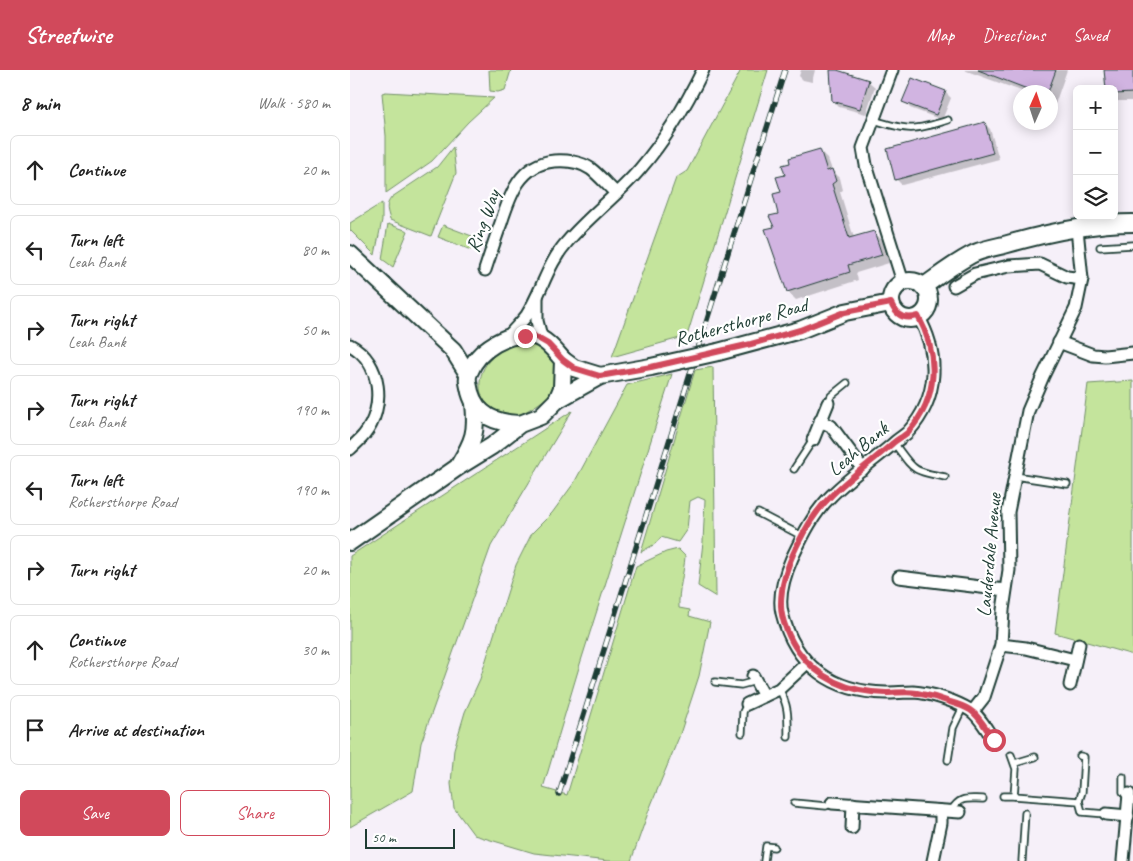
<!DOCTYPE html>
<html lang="en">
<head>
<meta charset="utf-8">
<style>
  body { margin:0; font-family:Caveat,sans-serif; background:#f6f6f6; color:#222 }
  .controls { position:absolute; right:15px; top:15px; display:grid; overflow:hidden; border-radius:8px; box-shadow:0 2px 12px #0003 }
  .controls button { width:45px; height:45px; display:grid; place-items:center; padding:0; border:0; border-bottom:1px solid #e0e0e0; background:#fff; color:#222; font:25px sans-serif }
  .compass { position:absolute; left:663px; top:15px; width:45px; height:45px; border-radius:50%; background:#fff; box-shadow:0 2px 12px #0003; rotate:3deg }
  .scale { position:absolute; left:15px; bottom:12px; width:90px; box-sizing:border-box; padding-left:5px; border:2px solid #1f3d34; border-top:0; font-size:14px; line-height:18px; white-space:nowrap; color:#1f3d34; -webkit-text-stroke:4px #fff; paint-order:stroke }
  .stop { position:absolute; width:15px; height:15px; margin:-11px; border:4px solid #d1495b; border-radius:50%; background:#fff }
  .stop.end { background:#d1495b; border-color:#fff; box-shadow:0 1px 5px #0008 }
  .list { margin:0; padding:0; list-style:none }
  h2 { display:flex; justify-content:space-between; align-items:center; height:65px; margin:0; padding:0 20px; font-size:21px }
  h2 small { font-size:16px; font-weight:400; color:#767676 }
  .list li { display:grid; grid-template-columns:32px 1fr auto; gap:15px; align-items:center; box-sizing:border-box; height:70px; margin:0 10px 10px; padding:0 10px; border:1px solid #e0e0e0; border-radius:8px }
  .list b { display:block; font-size:19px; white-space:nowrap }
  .list p { margin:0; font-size:16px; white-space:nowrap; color:#767676 }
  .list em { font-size:16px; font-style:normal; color:#767676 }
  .actions { display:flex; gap:10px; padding:15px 20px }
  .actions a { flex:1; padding:11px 0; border:1px solid #d1495b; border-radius:8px; text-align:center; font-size:18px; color:#d1495b }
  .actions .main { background:#d1495b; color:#fff }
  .icon { flex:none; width:28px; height:28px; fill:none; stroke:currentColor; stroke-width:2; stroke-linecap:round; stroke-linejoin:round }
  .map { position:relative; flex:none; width:783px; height:791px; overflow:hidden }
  header { display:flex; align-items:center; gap:30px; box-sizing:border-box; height:70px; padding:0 25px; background:#d1495b; color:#fff }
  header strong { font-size:24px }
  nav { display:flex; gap:28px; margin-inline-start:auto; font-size:18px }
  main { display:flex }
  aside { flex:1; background:#fff }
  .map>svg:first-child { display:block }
  .green { fill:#c4e49c; stroke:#729068 }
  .shadow { fill:#0003 }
  .building { fill:#d1b4e1; stroke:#1f3d34 }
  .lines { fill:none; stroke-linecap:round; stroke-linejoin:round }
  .lane-casing { stroke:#1f3d34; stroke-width:9 }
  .street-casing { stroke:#1f3d34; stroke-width:15 }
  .secondary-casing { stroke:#1f3d34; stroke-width:20 }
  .lane { stroke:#fff; stroke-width:5.5 }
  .street { stroke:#fff; stroke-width:11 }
  .secondary { stroke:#fff; stroke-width:16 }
  .rail-casing { stroke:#1f3d34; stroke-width:5.5 }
  .rail { stroke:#fff; stroke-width:4; stroke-dasharray:11; stroke-linecap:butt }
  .secondary-bridge-casing { stroke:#1f3d34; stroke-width:20; stroke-linecap:butt }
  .secondary-bridge { stroke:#fff; stroke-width:16 }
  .route { stroke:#d1495b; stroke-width:6 }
  .labels { text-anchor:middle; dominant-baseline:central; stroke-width:4.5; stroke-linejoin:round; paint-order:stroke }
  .street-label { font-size:20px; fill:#1f3d34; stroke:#fff }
</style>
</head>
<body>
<header>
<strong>Streetwise</strong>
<nav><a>Map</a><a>Directions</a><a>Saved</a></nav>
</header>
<main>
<aside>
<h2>8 min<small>Walk · 580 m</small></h2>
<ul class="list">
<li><svg class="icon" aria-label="ahead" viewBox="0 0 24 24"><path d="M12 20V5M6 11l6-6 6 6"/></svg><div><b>Continue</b></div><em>20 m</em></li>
<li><svg class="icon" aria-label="left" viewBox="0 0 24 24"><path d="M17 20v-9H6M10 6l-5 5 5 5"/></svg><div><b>Turn left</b><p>Leah Bank</p></div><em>80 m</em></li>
<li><svg class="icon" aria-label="right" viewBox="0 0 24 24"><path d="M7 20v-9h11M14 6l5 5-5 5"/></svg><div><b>Turn right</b><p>Leah Bank</p></div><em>50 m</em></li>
<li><svg class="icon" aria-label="right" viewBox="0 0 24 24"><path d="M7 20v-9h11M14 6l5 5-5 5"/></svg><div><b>Turn right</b><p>Leah Bank</p></div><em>190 m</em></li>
<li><svg class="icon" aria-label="left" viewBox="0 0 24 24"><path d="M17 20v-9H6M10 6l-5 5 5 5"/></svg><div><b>Turn left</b><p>Rothersthorpe Road</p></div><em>190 m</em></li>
<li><svg class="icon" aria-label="right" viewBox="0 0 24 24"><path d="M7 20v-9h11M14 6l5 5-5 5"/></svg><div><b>Turn right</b></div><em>20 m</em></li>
<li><svg class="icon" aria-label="ahead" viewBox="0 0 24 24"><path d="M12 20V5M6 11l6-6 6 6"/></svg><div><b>Continue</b><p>Rothersthorpe Road</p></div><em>30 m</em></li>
<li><svg class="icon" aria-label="arrive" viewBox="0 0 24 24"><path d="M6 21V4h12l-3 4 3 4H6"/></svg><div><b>Arrive at destination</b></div></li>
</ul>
<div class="actions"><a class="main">Save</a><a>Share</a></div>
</aside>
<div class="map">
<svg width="783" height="791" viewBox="0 0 783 791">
  <rect width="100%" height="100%" fill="#f6f0f9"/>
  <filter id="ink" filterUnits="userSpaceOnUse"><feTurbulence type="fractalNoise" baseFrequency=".02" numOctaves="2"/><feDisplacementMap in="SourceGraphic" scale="10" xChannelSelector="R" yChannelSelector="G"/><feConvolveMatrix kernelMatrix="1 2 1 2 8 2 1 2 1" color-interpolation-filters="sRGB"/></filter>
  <g filter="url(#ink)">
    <g class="green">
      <path d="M139 0H161L155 20 148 22 140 21Z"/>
      <path d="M391 0H418L337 266 262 287 326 108 337 101Z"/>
      <path d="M36 22 144 28 118 52 82 91 36 123V66L32 23Z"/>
      <path d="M103 77 106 103 81 166 40 150C38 141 34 136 42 127L87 97Z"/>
      <path d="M32 133V150L25 185 0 160V153Z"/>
      <path d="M38 154 58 161 43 197 32 189Z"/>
      <path d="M93 155 127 168 121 180 88 167Z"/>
      <path d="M171 273C185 274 200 281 205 295 206 298 205 304 205 307 205 314 204 319 199 325 191 334 177 340 167 347 162 346 155 346 151 344 148 343 144 339 141 337 134 332 131 327 130 318 128 294 149 277 171 273Z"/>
      <path d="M363 297 366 527 348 516 353 472 355 430 348 427 340 431 337 459 328 472 311 467 305 474 291 482 345 300Z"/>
      <path d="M322 304 230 594 193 718 217 725 286 496 316 482 328 479 335 486C334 504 328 520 329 538L340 540 339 546 360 552 349 606 329 667 299 740 281 791H259L184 783 124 765 104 738 101 714 104 679 115 642 130 609 166 495 182 463 202 443 224 413 277 315Z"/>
      <path d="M783 311V585L705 563 738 314Z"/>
      <path d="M222 341 141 476 71 673 63 721 0 757V486Z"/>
    </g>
    <g class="shadow">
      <path d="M451 0H465L462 12 453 10 449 6Z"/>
      <path d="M481 0 518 11 525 17 516 44 489 37 483 31Z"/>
      <path d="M614 0H717L705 34 700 33V22H674Z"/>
      <path d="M756 0H783V31H764V19Z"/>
      <path d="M595 22 601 28 592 50 560 38 554 31Z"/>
      <path d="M634 53 640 59 649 89 552 115 546 109Z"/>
      <path d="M469 80 478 89 482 100 490 108 493 120 490 122 504 168 524 162 532 170 539 193 506 203 508 210 446 230 438 222 425 158 430 145 436 106Z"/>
    </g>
    <g class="building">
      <path d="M480 0H487L519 10 510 39 482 31Z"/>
      <path d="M628 0H706L698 22H685Z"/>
      <path d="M754 0H783V23L764 24V19H756Z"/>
      <path d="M562 8 596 21 586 45 552 32Z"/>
      <path d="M635 52 643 83 545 110 537 79Z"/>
      <path d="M470 79 477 101 482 99 486 111 482 114 499 168 524 161 532 185 498 195 500 202 437 222 415 159 424 157 419 146 428 144 423 124 431 122 426 107 435 105 432 95 440 93 439 88Z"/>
    </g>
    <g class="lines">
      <g class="lane-casing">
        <g id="lane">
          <path d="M524 50C558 61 564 61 598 50"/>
          <path d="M750 177 783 175"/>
          <path d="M478 333 481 326 497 313"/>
          <path d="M544 373C564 400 561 401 595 407"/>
          <path d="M444 399 463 370"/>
          <path d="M665 406 717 414"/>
          <path d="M408 443 452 466"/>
          <path d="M365 612 391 615 406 611"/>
          <path d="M429 619C439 636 438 647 438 667"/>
          <path d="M392 663 393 642 397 634"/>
          <path d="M661 685 666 699 664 726 729 731 732 742 756 744"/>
          <path d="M598 690 603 658 613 637"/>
          <path d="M665 693 685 687"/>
          <path d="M773 707V722L778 729"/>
          <path d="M653 726H664"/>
          <path d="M729 731 732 722 734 687 730 686"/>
          <path d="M444 733 476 736 482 733"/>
          <path d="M601 741C610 726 617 729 633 729"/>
          <path d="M414 791 416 776 424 777"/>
          <path d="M672 791 675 743"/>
        </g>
      </g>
      <g class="street-casing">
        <g id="street">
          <path d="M542 0 513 78 516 95 553 212"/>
          <path d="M135 200C140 185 145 169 151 153 160 125 170 94 204 91 216 90 231 92 241 99 250 106 258 116 266 123"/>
          <path d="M604 216 625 204 659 196 690 194 717 207 732 209"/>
          <path d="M187 227V251L192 270"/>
          <path d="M568 246C590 284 589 328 558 362 554 366 548 369 543 374 523 391 501 406 482 425 464 442 453 465 442 488 435 504 428 526 432 543 445 596 483 622 536 623 545 623 554 622 563 622 581 623 605 631 620 640 630 646 637 661 644 670"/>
          <path d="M157 268C163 260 171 253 177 245 192 221 198 193 217 172 239 146 268 125 290 99 315 70 336 35 353 0"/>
          <path d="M709 272 743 285 755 286 783 283"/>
          <path d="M0 275C32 292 36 338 14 365 10 370 5 374 0 379"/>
          <path d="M470 351 481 356 513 399"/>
          <path d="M463 370 478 333"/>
          <path d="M549 507 655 520"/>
          <path d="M651 575 676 578 725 590"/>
          <path d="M403 606 414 626"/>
          <path d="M720 615 729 574"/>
          <path d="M397 634 429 619 457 593"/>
          <path d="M623 641 634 627 651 575 653 540 659 500 658 442 678 341 693 306 726 238 732 209 727 159"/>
          <path d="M482 733 610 742"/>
          <path d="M756 744 778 746"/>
          <path d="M502 758 503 734"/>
          <path d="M583 791 591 753V741"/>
          <path d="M773 791 779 724"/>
        </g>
      </g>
      <g class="secondary-casing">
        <g id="secondary">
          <path d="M0 184 103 280 118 304"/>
          <circle cx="560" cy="230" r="19"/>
          <path d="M573 217C590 205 606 192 625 183 634 179 645 177 654 175 696 163 740 153 783 153"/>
          <path d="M368 282 450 260 495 242 541 233"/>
          <path d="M213 290 224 298 250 306"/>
          <path d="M207 330 250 306 301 297"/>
          <path d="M109 395C124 370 127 362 124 333"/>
          <path d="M0 472 108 397 142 376 170 354 191 346 207 330 212 318 213 290C205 281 196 269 184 266 159 260 127 280 119 303 116 309 119 316 120 322 127 347 147 353 170 354"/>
        </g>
      </g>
      <use href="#lane" class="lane"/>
      <use href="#street" class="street"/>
      <use href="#secondary" class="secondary"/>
      <g class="rail-casing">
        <path id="rail" d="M209 724 435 0"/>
      </g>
      <use href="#rail" class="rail"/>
      <g class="secondary-bridge-casing">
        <path id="secondary-bridge" d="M301 297 368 282"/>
      </g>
      <use href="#secondary-bridge" class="secondary-bridge"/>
    </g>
  </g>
  <g class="lines" filter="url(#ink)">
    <path class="route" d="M175 266H184L198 274 213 290 224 298 250 306 301 297 401 274 450 260 495 242 541 233C546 246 555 250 568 246 589 284 589 328 558 362 554 366 548 369 543 373 523 391 501 406 482 425 457 449 430 500 431 536 431 550 440 570 448 581 469 610 501 622 536 623 546 623 557 621 567 623 578 625 589 628 600 632 607 634 614 636 620 640 630 646 637 661 644 670"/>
  </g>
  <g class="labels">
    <g class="street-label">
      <text transform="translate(133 151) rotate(-70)">Ring Way</text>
      <text transform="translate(391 252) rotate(-15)">Rothersthorpe Road</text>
      <text transform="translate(508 379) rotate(-40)">Leah Bank</text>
      <text transform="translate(639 485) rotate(-85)">Lauderdale Avenue</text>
    </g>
  </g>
</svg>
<div class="controls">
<button>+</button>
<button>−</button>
<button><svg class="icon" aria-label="layers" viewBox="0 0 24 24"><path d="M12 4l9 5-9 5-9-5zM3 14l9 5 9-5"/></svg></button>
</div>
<svg class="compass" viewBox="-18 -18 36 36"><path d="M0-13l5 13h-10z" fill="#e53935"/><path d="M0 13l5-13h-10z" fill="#767676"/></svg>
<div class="scale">50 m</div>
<div class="stop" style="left:644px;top:670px"></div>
<div class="stop end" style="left:175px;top:266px"></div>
</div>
</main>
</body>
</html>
